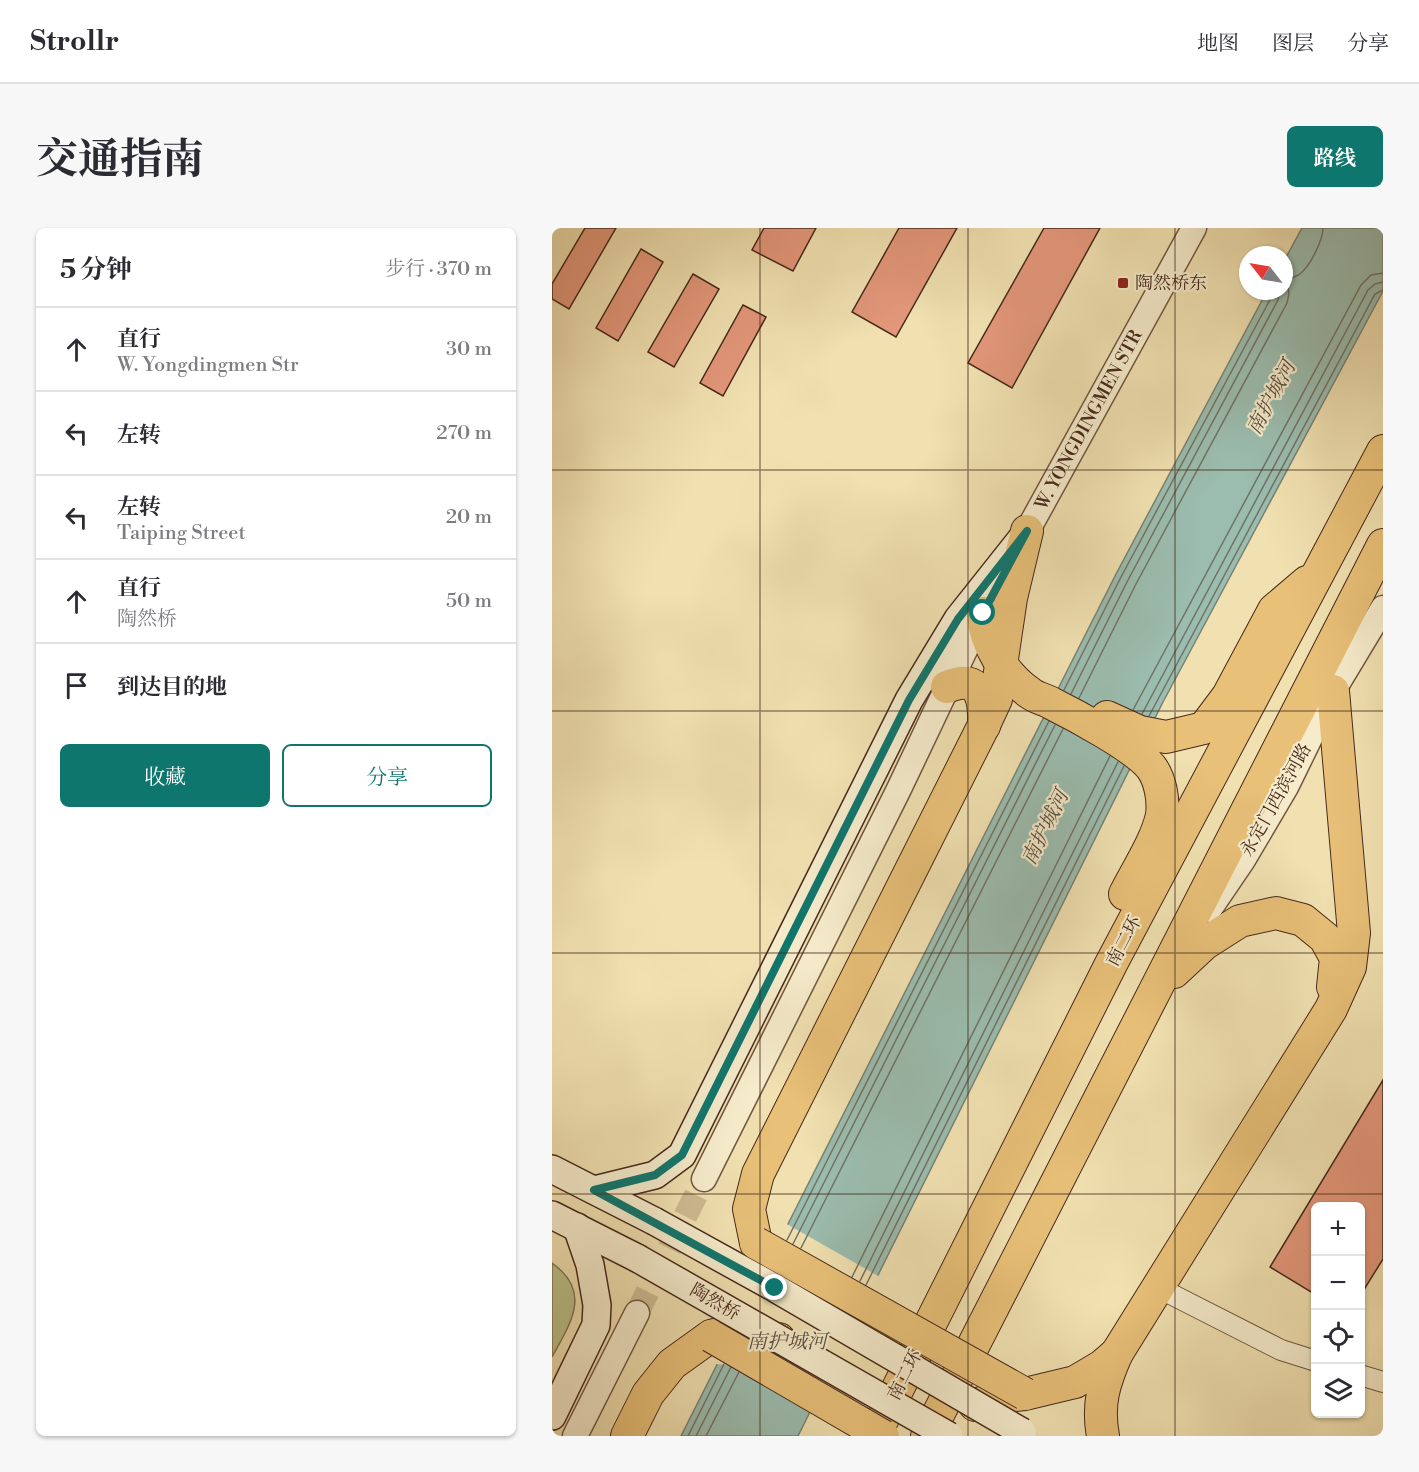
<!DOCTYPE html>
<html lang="zh">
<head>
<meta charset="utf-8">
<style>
  body { margin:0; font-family:"Libre Bodoni","Noto Serif SC",serif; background:#f7f7f7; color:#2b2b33 }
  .controls { position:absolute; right:18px; bottom:18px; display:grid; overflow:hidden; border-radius:9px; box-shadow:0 2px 4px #0004 }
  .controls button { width:54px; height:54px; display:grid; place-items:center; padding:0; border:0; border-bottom:2px solid #e1e1e2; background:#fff; color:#2b2b33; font:30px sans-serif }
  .compass { position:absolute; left:687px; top:18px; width:54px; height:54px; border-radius:50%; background:#fff; box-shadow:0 2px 4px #0004; rotate:301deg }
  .stop { position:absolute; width:18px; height:18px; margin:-14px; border:4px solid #0f766e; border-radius:50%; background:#fff }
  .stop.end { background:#0f766e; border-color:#fff; box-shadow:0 2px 6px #0008 }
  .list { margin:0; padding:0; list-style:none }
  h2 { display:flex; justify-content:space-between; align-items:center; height:78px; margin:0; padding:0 24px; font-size:26px }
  h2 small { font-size:20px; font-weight:400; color:#7c7c81 }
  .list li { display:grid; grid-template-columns:39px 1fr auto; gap:18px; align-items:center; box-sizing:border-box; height:84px; padding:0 24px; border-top:2px solid #e1e1e2 }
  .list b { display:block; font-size:22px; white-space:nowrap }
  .list p { margin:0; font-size:20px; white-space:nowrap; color:#7c7c81 }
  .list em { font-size:20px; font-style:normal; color:#7c7c81 }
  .actions { display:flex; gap:12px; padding:18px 24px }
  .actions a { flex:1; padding:14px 0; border:2px solid #0f766e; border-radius:9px; text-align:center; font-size:21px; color:#0f766e }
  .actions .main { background:#0f766e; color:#fff }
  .icon { flex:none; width:33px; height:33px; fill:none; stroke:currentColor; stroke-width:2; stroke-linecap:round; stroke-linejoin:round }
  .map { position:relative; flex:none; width:831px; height:1208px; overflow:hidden; border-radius:9px }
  header { display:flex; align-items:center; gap:36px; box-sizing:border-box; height:84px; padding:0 30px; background:#fff; border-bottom:2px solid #e1e1e2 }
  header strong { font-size:28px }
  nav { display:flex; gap:33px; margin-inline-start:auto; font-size:21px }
  .intro { display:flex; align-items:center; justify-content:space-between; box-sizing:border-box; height:144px; padding:0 36px }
  h1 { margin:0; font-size:42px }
  .button { padding:15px 27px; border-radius:9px; background:#0f766e; color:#fff; font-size:21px; font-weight:700 }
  main { display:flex; gap:36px; padding:0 36px }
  aside { flex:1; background:#fff; border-radius:9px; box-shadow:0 2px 4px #0004 }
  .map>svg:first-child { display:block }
  .green { fill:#bcc28a; stroke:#817653; stroke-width:1.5 }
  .water { fill:#9bbdaf; stroke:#798274; stroke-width:1.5 }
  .pier { fill:#f1e1b1 }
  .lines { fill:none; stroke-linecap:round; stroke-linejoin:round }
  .shore { stroke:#707366; stroke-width:1.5 }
  .building { fill:#e3977a; stroke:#46291c; stroke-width:1.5 }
  .tertiary-tunnel { stroke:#cfbc93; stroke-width:24; stroke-dasharray:24 12; stroke-linecap:butt }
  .minor-casing { stroke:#715741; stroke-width:22 }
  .tertiary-casing { stroke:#715741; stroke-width:27 }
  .secondary-casing { stroke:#46291c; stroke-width:30 }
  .trunk-casing { stroke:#46291c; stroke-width:34 }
  .minor { stroke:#f6eccc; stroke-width:20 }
  .tertiary { stroke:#f6eccc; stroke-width:24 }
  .secondary { stroke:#f6eccc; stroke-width:27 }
  .trunk { stroke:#e8c078; stroke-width:32 }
  .secondary-bridge-casing { stroke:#46291c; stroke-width:30; stroke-linecap:butt }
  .trunk-bridge-casing { stroke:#46291c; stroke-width:34; stroke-linecap:butt }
  .secondary-bridge { stroke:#f6eccc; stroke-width:27 }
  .trunk-bridge { stroke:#e8c078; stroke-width:32 }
  .route { stroke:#0f766e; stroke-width:8 }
  .grid { fill:none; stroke:#46291c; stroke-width:1.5; stroke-opacity:0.55 }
  .poi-dot { fill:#8f2418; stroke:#f6eccc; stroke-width:2 }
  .labels { text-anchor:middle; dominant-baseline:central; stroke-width:4.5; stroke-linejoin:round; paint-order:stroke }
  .poi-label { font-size:18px; fill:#46291c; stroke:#f6eccc; text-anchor:start }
  .street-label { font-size:18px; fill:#46291c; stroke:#f6eccc }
  .water-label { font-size:20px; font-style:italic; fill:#5b4e41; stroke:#f6eccc }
</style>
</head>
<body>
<header>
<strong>Strollr</strong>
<nav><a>地图</a><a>图层</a><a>分享</a></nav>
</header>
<div class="intro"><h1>交通指南</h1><a class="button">路线</a></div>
<main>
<aside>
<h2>5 分钟<small>步行 · 370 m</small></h2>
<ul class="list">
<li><svg class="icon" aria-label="ahead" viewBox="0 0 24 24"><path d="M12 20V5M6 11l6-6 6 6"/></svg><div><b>直行</b><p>W. Yongdingmen Str</p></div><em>30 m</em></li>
<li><svg class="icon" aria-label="left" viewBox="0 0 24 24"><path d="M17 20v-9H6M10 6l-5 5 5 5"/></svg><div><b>左转</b></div><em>270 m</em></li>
<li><svg class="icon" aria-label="left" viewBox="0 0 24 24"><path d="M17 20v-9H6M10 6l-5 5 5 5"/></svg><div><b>左转</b><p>Taiping Street</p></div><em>20 m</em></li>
<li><svg class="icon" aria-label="ahead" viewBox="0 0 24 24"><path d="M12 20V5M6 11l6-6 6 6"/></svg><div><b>直行</b><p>陶然桥</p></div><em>50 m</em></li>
<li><svg class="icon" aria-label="arrive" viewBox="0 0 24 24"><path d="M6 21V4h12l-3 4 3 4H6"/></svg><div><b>到达目的地</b></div></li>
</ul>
<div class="actions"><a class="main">收藏</a><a>分享</a></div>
</aside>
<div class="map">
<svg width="831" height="1208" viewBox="0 0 831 1208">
  <rect width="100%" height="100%" fill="#f1e1b1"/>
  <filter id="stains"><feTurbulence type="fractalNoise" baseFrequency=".00333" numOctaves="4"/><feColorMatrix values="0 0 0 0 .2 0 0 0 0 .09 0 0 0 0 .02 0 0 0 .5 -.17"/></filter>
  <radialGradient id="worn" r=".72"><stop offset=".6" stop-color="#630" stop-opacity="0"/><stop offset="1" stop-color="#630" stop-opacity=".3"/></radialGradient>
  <path class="green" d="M0 1035C41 1064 18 1096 0 1129Z"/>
  <path class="water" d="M750 0H831V63L611 474 246 1208H129L564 346 715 63H732V33Z"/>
  <path class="pier" d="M233 995 328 1049 261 1183 179 1137 162 1136Z"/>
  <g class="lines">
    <g class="shore">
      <path d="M512 462 569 349 720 68V63"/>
      <path d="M519 466 576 352 726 72 728 63"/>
      <path d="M527 470 584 356 735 75 737 66 735 52C739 50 745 49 749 45 758 38 771 12 771 0"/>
      <path d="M581 482 809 57 819 47 831 45"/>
      <path d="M590 486 816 62 823 56 831 54"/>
      <path d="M597 488 823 66 831 62"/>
      <path d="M235 1012 497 493"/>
      <path d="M241 1016 503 497"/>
      <path d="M249 1020 511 501"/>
      <path d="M300 1049 558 528"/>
      <path d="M308 1053 566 534"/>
      <path d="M314 1057 572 538"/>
      <path d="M136 1208 172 1136"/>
      <path d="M144 1208 179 1139"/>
      <path d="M154 1208 187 1144"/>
    </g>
  </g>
  <g class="building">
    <path d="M33 0H64L17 81 0 71V56Z"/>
    <path d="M212 0H264L241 43 200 22Z"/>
    <path d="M347 0H405L344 109 300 84Z"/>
    <path d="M492 0H548L460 160 416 135Z"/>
    <path d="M89 21 111 34 66 113 44 100Z"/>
    <path d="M141 46 167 61 122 139 96 124Z"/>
    <path d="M191 77 214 89 171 168 148 155Z"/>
    <path d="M831 852V1031L808 1068V978H764V1067L718 1039Z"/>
  </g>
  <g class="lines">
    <path class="tertiary-tunnel" d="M85 1085 152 951"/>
    <g class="minor-casing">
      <g id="minor">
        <path d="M607 1060 729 1122 764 1133"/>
        <path d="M808 1147 831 1154"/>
      </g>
    </g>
    <g class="tertiary-casing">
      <g id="tertiary">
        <path id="s1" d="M467 318 642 0"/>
        <path d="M657 682 691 632 734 559 781 463 831 380"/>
        <path d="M152 951 346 563 433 380"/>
        <path d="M23 1208 85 1085"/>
      </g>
    </g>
    <g class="secondary-casing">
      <g id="secondary">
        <path d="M0 941 102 993"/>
        <path d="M42 962 103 947 130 927 357 472 406 391 475 304"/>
        <path d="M0 987 85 1030"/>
        <path d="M0 1188 44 1097 45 1077 38 1037 25 999"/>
      </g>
    </g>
    <g class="trunk-casing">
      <g id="trunk">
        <path d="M431 385C432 415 453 448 478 465 484 470 492 471 499 475 523 487 583 519 599 539 608 551 612 571 610 587 605 612 585 642 573 666"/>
        <path d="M395 459C429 444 433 472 432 498"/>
        <path d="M555 489 588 504 614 509 652 500 676 468 722 382 755 354"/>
        <path d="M622 744 652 716 688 693 724 685 751 692 773 710 784 730 781 759"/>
        <path d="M214 1039 204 1015 197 981 206 946 431 499 444 471 459 370 475 303"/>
        <path d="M423 1177 451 1168 473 1166 523 1154 550 1138 565 1125"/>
        <path d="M75 1208 96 1166 120 1136 159 1108 174 1104 227 1111"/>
        <path d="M322 1208 559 736 831 223"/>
        <path d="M375 1208 831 317"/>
        <path d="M551 1208C545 1176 552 1154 565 1125L779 781 798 739 802 705 781 463"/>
      </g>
    </g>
    <use href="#minor" class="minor"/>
    <use href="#tertiary" class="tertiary"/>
    <use href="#secondary" class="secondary"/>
    <use href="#trunk" class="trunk"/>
    <g class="secondary-bridge-casing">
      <g id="secondary-bridge">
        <path d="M102 993 223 1060 470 1204"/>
        <path d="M85 1030 397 1208"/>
      </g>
    </g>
    <g class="trunk-bridge-casing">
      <g id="trunk-bridge">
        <path d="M204 1015 473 1166"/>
        <path d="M159 1108 331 1208"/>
      </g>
    </g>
    <use href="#secondary-bridge" class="secondary-bridge"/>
    <use href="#trunk-bridge" class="trunk-bridge"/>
  </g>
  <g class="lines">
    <path class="route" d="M223 1060 42 962 103 947 130 927 357 472 406 391 475 303 431 385"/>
  </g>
  <path class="grid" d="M208 0V1208M416 0V1208M623 0V1208M0 242H831M0 483H831M0 725H831M0 966H831"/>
  <rect class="poi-dot" x="565" y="49" width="12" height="12" rx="3"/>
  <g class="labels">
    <g class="poi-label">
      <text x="583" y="55">陶然桥东</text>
    </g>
    <g class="street-label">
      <text stroke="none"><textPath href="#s1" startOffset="144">W. YONGDINGMEN STR</textPath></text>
      <text transform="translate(724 572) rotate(-61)">永定门西滨河路</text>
      <text transform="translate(572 713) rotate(-62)">南二环</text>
      <text transform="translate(163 1074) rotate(30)">陶然桥</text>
      <text transform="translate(353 1147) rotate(-63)">南二环</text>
    </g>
    <g class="water-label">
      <text transform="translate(720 170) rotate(-62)">南护城河</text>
      <text transform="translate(494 600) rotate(-64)">南护城河</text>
      <text x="235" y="1114">南护城河</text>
    </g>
  </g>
  <rect width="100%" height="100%" filter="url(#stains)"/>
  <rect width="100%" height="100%" fill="url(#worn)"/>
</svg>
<div class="controls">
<button>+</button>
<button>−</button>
<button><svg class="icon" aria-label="locate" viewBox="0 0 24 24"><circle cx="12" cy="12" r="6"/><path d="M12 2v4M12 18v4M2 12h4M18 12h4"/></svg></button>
<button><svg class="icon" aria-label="layers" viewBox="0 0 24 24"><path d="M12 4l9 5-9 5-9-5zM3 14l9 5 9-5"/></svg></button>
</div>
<svg class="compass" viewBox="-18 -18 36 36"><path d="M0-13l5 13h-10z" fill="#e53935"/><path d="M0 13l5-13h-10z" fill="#7c7c81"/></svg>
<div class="stop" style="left:431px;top:385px"></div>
<div class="stop end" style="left:223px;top:1060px"></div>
</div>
</main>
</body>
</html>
